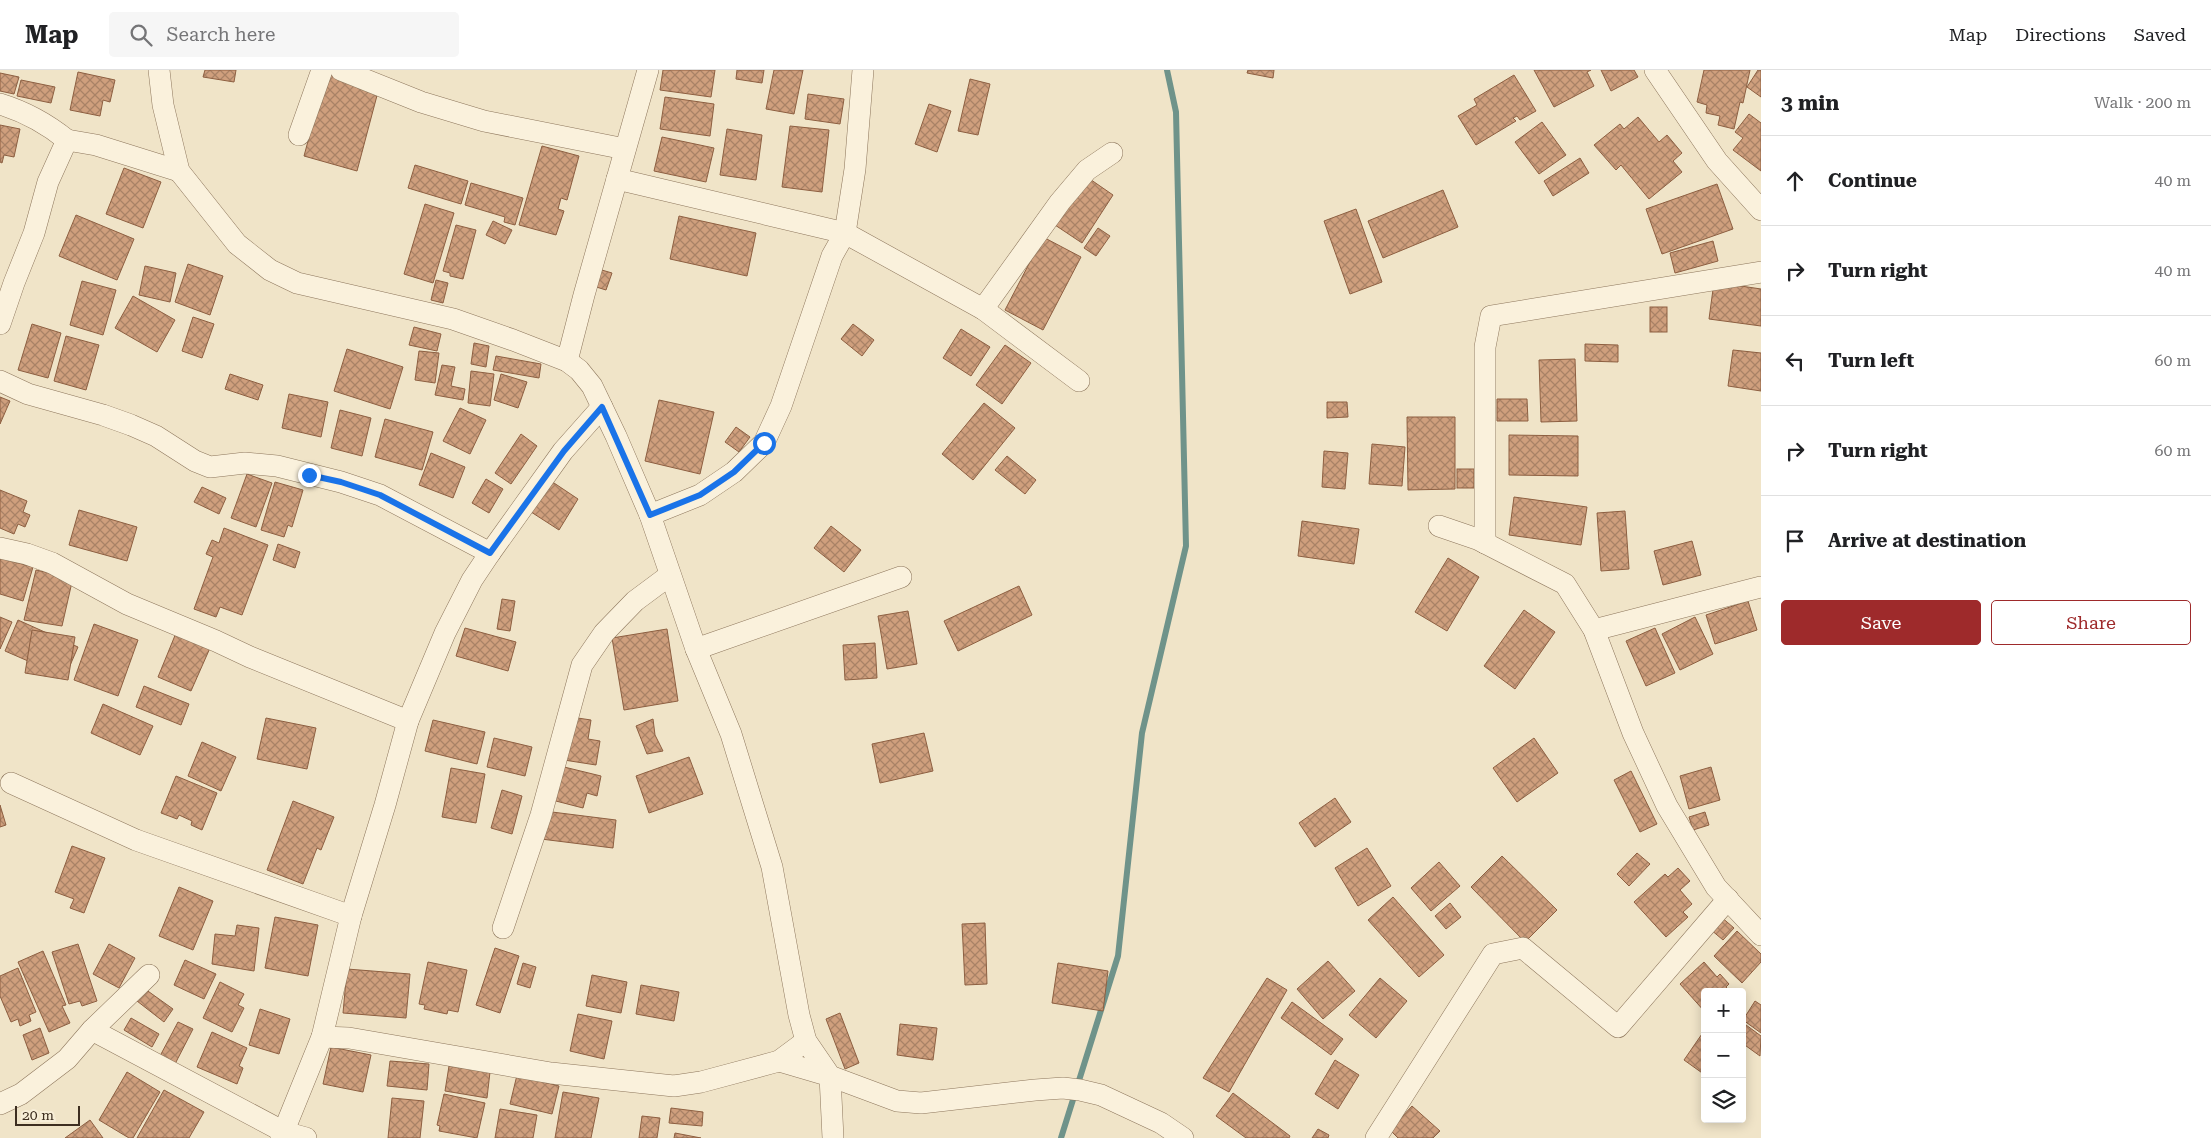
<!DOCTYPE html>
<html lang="en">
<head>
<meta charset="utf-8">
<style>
  body { margin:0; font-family:"Roboto Serif",serif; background:#f6f6f6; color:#202124 }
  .controls { position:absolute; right:15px; bottom:15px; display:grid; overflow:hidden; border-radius:5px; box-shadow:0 2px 12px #0003 }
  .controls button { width:45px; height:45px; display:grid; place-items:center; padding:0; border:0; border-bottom:1px solid #e0e0e0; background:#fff; color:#202124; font:25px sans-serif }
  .scale { position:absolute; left:15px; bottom:12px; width:65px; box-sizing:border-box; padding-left:5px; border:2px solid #3d2e20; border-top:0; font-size:14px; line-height:18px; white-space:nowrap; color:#3d2e20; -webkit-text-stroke:4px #f7eed8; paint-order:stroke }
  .stop { position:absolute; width:15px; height:15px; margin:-11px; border:4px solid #1a73e8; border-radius:50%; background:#fff }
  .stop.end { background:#1a73e8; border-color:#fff; box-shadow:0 1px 5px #0008 }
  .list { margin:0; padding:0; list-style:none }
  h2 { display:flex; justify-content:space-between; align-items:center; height:65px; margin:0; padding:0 20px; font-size:21px }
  h2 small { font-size:16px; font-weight:400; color:#757577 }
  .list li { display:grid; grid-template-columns:32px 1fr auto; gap:15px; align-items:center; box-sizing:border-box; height:90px; padding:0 20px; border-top:1px solid #e0e0e0 }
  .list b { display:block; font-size:19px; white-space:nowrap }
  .list em { font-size:16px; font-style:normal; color:#757577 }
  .actions { display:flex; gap:10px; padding:15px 20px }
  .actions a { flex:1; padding:11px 0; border:1px solid #9e2a2b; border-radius:5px; text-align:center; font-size:18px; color:#9e2a2b }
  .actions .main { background:#9e2a2b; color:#fff }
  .icon { flex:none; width:28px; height:28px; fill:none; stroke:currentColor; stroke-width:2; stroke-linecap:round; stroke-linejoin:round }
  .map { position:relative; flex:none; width:1761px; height:1068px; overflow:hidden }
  header { display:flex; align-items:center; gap:30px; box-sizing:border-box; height:70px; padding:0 25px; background:#fff; border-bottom:1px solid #e0e0e0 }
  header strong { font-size:24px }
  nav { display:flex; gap:28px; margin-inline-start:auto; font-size:18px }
  .search { width:350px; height:45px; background:#f6f6f6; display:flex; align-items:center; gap:12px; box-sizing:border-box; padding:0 18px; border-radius:5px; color:#757577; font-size:19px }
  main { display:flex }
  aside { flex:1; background:#fff }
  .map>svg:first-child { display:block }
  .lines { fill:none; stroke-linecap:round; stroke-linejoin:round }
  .stream { stroke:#6f938a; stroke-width:6 }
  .building { fill:url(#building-cross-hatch); stroke:#8d5f41 }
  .street-casing { stroke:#8d765c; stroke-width:22 }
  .street { stroke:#faf1dc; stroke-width:21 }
  .route { stroke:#1a73e8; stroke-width:6 }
</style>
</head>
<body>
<header>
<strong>Map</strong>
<div class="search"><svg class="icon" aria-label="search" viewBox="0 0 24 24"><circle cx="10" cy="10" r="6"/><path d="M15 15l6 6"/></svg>Search here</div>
<nav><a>Map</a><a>Directions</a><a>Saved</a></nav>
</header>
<main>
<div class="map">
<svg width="1761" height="1068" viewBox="0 0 1761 1068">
  <defs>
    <pattern id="building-cross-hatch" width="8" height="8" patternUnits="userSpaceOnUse" patternTransform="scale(1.25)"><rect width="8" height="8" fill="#cf9f7d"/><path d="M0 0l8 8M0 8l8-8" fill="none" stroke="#a98266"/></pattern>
  </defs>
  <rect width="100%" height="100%" fill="#f0e4c8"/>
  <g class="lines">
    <path class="stream" d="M1061 1068 1118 886 1142 663 1186 476 1176 42 1167 0"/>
  </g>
  <g class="building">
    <path d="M205 0H236L234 12 203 7Z"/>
    <path d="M663 0H715L711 27 660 20Z"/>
    <path d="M737 0H764L762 13 736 9Z"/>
    <path d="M774 0H803L794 44 766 39Z"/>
    <path d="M1248 0H1274L1273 8 1247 3Z"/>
    <path d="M1534 0H1591L1587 2 1594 16 1554 37Z"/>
    <path d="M1601 0H1634L1638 7 1611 21Z"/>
    <path d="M1704 0H1750L1743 33 1740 32 1734 59 1718 55 1720 46 1706 43 1707 35 1697 32Z"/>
    <path d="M1758 0H1761V27L1747 17Z"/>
    <path d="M78 2 115 10 110 32 103 30 100 46 70 40Z"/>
    <path d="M0 3 19 7 14 24 0 21Z"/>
    <path d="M326 4 379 18 357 101 304 86Z"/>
    <path d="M1514 5 1536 41 1520 50 1517 46 1513 48 1516 51 1476 75 1458 46 1477 35 1474 29Z"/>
    <path d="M970 9 990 14 978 65 958 61Z"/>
    <path d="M21 10 55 17 51 33 17 26Z"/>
    <path d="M808 24 844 29 840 54 805 49Z"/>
    <path d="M665 27 714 34 710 66 660 59Z"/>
    <path d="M929 34 951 41 937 82 915 74Z"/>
    <path d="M1749 44 1761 53V101L1733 80 1743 68 1735 62Z"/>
    <path d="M1638 47 1659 72 1667 65 1682 83 1673 91 1682 102 1649 129 1621 95 1616 100 1594 75 1620 54 1624 59Z"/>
    <path d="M1542 52 1566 85 1539 104 1515 72Z"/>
    <path d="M0 55 20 59 14 87 4 85 2 93 0 92Z"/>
    <path d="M790 56 829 60 822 122 782 117Z"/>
    <path d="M727 59 762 65 756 110 720 105Z"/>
    <path d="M662 67 714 78 706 112 654 101Z"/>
    <path d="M542 76 579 86 567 130 561 128 558 139 564 141 556 165 519 155Z"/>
    <path d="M1580 88 1589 103 1553 126 1544 111Z"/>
    <path d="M415 95 468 111 461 134 408 118Z"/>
    <path d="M124 98 161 112 143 158 106 144Z"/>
    <path d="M1084 105 1113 125 1082 173 1052 153Z"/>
    <path d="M471 113 523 128 515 155 504 152 505 147 465 135Z"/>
    <path d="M1717 114 1733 159 1662 184 1646 139Z"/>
    <path d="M1443 120 1458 157 1383 188 1368 151Z"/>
    <path d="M425 134 454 143 433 213 404 204Z"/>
    <path d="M1356 139 1382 212 1350 224 1324 151Z"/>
    <path d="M76 145 134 169 117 210 59 186Z"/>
    <path d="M679 146 756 163 747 206 670 189Z"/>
    <path d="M493 151 512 160 505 174 486 165Z"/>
    <path d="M456 155 476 160 463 209 450 206V203L443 201Z"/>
    <path d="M1098 158 1110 166 1096 186 1084 178Z"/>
    <path d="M1043 167 1081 187 1043 260 1005 240Z"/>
    <path d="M1713 171 1718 191 1675 203 1670 183Z"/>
    <path d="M188 194 223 206 210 245 175 232Z"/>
    <path d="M145 196 176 203 170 232 139 225Z"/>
    <path d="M595 198 612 203 606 220 590 215Z"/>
    <path d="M436 210 448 213 443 233 431 230Z"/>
    <path d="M82 211 116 220 103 265 70 255Z"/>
    <path d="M1714 212 1761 219V256L1709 249Z"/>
    <path d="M133 226 175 250 157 282 115 258Z"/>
    <rect x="1650" y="237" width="17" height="25"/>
    <path d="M193 247 214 254 202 288 182 281Z"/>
    <path d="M32 254 61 263 48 308 18 300Z"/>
    <path d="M853 254 874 270 862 286 841 269Z"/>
    <path d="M414 257 441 264 437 281 409 275Z"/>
    <path d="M961 259 990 277 971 306 943 288Z"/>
    <path d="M66 266 99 275 86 320 54 311Z"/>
    <path d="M474 273 489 276 486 297 471 294Z"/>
    <path d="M1585 274 1618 275V292L1585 291Z"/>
    <path d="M1005 275 1031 293 1002 334 976 315Z"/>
    <path d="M347 279 403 297 390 339 334 321Z"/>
    <path d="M1733 280 1761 283V321L1728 316Z"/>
    <path d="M419 281 439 283 435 313 415 310Z"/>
    <path d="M496 286 541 294 539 308 493 300Z"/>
    <path d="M1575 289 1577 351 1541 352 1539 290Z"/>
    <path d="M442 295 455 297 451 316 465 319 463 330 435 325Z"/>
    <path d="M471 301 494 304 490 336 468 333Z"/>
    <path d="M230 304 263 315 258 330 225 319Z"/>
    <path d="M501 304 527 312 518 338 494 330Z"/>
    <path d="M289 324 328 332 321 367 282 358Z"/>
    <path d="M0 327 10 331 0 354Z"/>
    <path d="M1497 329H1527L1528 351H1497Z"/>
    <path d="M659 330 714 342 700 404 645 391Z"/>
    <path d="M1327 332H1347L1348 347 1327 348Z"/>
    <path d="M984 333 1015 358 973 410 942 384Z"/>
    <path d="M460 338 486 350 470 384 443 371Z"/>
    <path d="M340 340 371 348 362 386 331 378Z"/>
    <path d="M1407 347H1455V419L1408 420Z"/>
    <path d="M385 349 433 362 422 400 375 387Z"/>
    <path d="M736 357 750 367 739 382 725 372Z"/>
    <path d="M521 364 537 376 511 414 495 403Z"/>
    <path d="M1509 365 1578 366V406L1509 405Z"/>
    <path d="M1372 374 1405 377 1402 416 1369 414Z"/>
    <path d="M1324 381 1348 383 1345 419 1322 417Z"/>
    <path d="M431 383 465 397 453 428 419 415Z"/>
    <path d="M1007 386 1036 410 1025 424 995 400Z"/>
    <rect x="1457" y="399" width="17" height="19"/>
    <path d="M247 404 272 413 256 457 231 448Z"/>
    <path d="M486 409 503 419 489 443 472 433Z"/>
    <path d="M548 409 578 429 559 460 528 440Z"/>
    <path d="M275 412 303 420 292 457 288 455 284 467 261 460Z"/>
    <path d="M202 417 226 428 219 444 194 432Z"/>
    <path d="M0 420 27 431 23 442 30 445 25 457 18 454 14 464 0 458Z"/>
    <path d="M1514 427 1587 437 1581 475 1509 465Z"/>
    <path d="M79 440 137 457 127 491 69 475Z"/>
    <path d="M1625 441 1629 499 1601 501 1597 443Z"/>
    <path d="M1302 451 1359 459 1354 494 1298 486Z"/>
    <path d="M831 456 861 480 844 502 814 478Z"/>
    <path d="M224 458 268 475 242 545 220 537 216 547 194 539 213 487 206 484 212 470 219 473Z"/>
    <path d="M1692 471 1701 505 1663 515 1654 481Z"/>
    <path d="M278 474 300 482 295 498 273 490Z"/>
    <path d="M0 488 33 497 23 531 0 524Z"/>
    <path d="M1448 488 1479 507 1447 561 1415 542Z"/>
    <path d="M36 500 67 507 72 512 62 556 24 550Z"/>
    <path d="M1019 516 1032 545 958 581 944 551Z"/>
    <path d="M502 529 515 531 510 561 497 559Z"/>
    <path d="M1748 531 1757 560 1715 574 1706 545Z"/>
    <path d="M1524 540 1555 562 1515 619 1484 596Z"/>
    <path d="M908 541 917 594 887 599 878 546Z"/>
    <path d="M0 547 12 552 0 579Z"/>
    <path d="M1695 547 1713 584 1680 600 1662 564Z"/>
    <path d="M18 550 78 577 65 607 5 581Z"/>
    <path d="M94 554 138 570 118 626 74 610Z"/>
    <path d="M465 558 516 572 508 601 456 586Z"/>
    <path d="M1655 558 1675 603 1646 616 1626 571Z"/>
    <path d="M667 559 678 631 624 640 612 568Z"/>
    <path d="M32 560 75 567 68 610 25 603Z"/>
    <path d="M176 563 210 578 191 621 158 607Z"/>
    <path d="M875 573 877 608 845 610 843 575Z"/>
    <path d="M144 616 189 634 181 655 136 637Z"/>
    <path d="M103 634 153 656 140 685 91 663Z"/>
    <path d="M571 647 591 650 588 669 600 671 596 695 564 690Z"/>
    <path d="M266 648 316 658 307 699 257 689Z"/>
    <path d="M653 649 655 665 663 681 647 684 636 656Z"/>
    <path d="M433 650 485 662 477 694 425 681Z"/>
    <path d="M924 663 933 701 880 713 872 674Z"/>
    <path d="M494 668 532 677 525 706 487 697Z"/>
    <path d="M1534 668 1558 703 1517 732 1493 698Z"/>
    <path d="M202 672 236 687 221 721 188 706Z"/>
    <path d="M689 687 703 724 649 743 636 706Z"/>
    <path d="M560 696 601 706 597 726 587 723 583 738 552 730Z"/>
    <path d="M1711 697 1720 730 1689 739 1680 706Z"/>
    <path d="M451 698 485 704 476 753 442 747Z"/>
    <path d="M1631 701 1657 754 1640 762 1614 710Z"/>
    <path d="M176 706 217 723 202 760 191 755 192 751 179 745 177 749 161 743Z"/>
    <path d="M502 720 522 726 512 764 491 758Z"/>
    <path d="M1335 728 1351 752 1315 777 1299 753Z"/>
    <path d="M293 731 334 747 321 780 317 778 303 814 267 800Z"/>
    <path d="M0 735 6 755 0 757Z"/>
    <path d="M544 741 616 750 613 778 541 769Z"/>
    <path d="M1705 742 1709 755 1693 760 1689 747Z"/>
    <path d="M72 776 105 788 84 843 70 838 74 829 55 822Z"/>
    <path d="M1367 778 1391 816 1358 836 1335 798Z"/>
    <path d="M1637 783 1650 794 1629 816 1617 804Z"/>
    <path d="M1502 786 1557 840 1525 872 1471 817Z"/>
    <path d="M1439 792 1460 816 1431 841 1411 818Z"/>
    <path d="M1678 798 1690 811 1680 820 1692 834 1683 842 1688 847 1666 867 1634 832 1665 804 1668 807Z"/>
    <path d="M179 817 213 831 193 880 159 866Z"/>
    <path d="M1393 827 1444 885 1419 907 1368 850Z"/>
    <path d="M1450 833 1461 847 1446 859 1435 846Z"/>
    <path d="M1720 846 1734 858 1723 870 1710 859Z"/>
    <path d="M275 847 318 855 308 906 265 898Z"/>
    <path d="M985 853 987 914 965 915 962 854Z"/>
    <path d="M237 855 259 858 254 901 212 894 215 864 235 866Z"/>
    <path d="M1737 861 1761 884V892L1742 913 1714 886Z"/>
    <path d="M78 874 97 931 82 936 80 931 69 934 52 882Z"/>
    <path d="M109 874 135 888 119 918 93 904Z"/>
    <path d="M495 878 519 886 500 943 476 935Z"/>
    <path d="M43 881 66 935 62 936 70 953 49 962 18 892Z"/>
    <path d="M185 890 216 904 204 929 174 915Z"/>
    <path d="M1328 891 1355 921 1323 949 1297 919Z"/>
    <path d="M428 892 467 900 458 942 448 940 447 944 424 939 425 935 419 934Z"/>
    <path d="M1704 892 1717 907 1720 904 1729 914 1726 917 1731 922H1705V942L1680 914Z"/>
    <path d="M523 893 536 897 530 918 517 914Z"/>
    <path d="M1058 893 1108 901 1103 941 1052 933Z"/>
    <path d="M18 898 36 942 29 945 31 951 20 956 18 949 11 952 0 926V906Z"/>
    <path d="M347 899 410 904 406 948 343 943Z"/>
    <path d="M592 905 627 912 621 943 586 936Z"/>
    <path d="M1267 908 1287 920 1229 1022 1203 1008Z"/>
    <path d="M1380 908 1407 931 1376 968 1349 945Z"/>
    <path d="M220 912 244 924 238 935 244 938 232 962 203 948Z"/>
    <path d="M641 915 679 922 674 951 636 944Z"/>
    <path d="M145 919 173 939 164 952 137 931Z"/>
    <path d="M1755 931 1761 935V963L1743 950Z"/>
    <path d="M1292 932 1343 969 1331 985 1281 948Z"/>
    <path d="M260 939 290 949 279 984 249 975Z"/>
    <path d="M840 943 859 993 845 999 826 949Z"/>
    <path d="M578 944 612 951 604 989 570 981Z"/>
    <path d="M131 948 159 964 152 977 124 960Z"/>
    <path d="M178 952 193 959 175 994 160 986Z"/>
    <path d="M1742 952 1761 966 1760 986 1742 973Z"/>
    <path d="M900 954 937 958 933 990 897 985Z"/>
    <path d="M40 958 49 983 32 990 23 965Z"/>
    <path d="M1704 961H1705V1005L1684 990Z"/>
    <path d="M212 962 247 978 239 996 243 998 237 1014 197 997Z"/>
    <path d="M331 977 371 985 363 1022 323 1014Z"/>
    <path d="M1335 990 1359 1005 1338 1039 1315 1024Z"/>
    <path d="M390 991 429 994 427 1020 387 1016Z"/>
    <path d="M449 996 490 1002 487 1028 445 1021Z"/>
    <path d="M127 1002 160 1022 133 1068H129L99 1050Z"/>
    <path d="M517 1005 559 1016 552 1044 510 1034Z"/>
    <path d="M164 1020 204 1042 189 1068H137Z"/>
    <path d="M563 1022 599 1028 591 1068H555Z"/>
    <path d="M1233 1023 1290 1066 1289 1068H1246L1216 1046Z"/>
    <path d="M444 1024 485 1033 477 1068 439 1061 440 1056 437 1055Z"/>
    <path d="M392 1028 424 1031 420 1068H388Z"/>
    <path d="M1412 1036 1440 1061 1433 1068H1398L1390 1060Z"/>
    <path d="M671 1038 703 1042 702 1056 669 1053Z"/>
    <path d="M500 1039 537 1045 533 1068H495Z"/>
    <path d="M642 1046 660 1048 657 1068H639Z"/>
    <path d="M90 1050 103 1068H65Z"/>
    <path d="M1318 1059 1329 1065 1328 1068H1312Z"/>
    <path d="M675 1063 701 1068H674Z"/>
  </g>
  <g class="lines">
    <g class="street-casing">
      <g id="street">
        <path d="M159 0 163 35 179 101 237 174 270 200 297 213 453 249 513 270 567 291 579 300 592 316 616 366 650 445 696 579 731 664 772 797 799 945 806 971 830 1006 897 1031 921 1033 1035 1020 1063 1018 1080 1020 1101 1025 1161 1053 1183 1068"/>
        <path d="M341 0 421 32 484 51 625 79"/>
        <path d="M1655 0 1717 91 1761 140"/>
        <path d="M0 34C26 42 46 53 67 70"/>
        <path d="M299 65 322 0"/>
        <path d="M617 109 845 163 983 239 1079 311"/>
        <path d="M983 239 1060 132 1087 100 1112 83"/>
        <path d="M0 254 14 213 34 163 48 112 67 70 96 75 179 101"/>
        <path d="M567 291 584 225 648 0"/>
        <path d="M0 311 28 324 103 345 131 355 156 366 195 391 210 397 245 393 277 396 341 412 380 425 490 483"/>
        <path d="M650 445 700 425 734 402 764 373 781 336 832 186 845 163 855 99 863 0"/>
        <path d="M1439 456 1477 469 1565 514 1594 560 1633 663 1667 736 1716 817 1761 865"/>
        <path d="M1485 473V277L1491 246 1761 202"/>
        <path d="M0 478 27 484 52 493 127 534 216 571 250 587 408 651"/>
        <path d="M1594 560 1761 517"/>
        <path d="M696 579 901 507"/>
        <path d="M11 713 136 770 351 846"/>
        <path d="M503 858 541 745 582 595 604 563 635 531 670 505"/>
        <path d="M92 960 284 1062 306 1068"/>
        <path d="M322 967 349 968 551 1003 674 1016 701 1012 779 991 806 971"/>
        <path d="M779 991 830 1006 833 1068"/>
        <path d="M0 1034 21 1024 67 989 92 960 149 905"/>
        <path d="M281 1068 322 967 351 846 385 735 408 651 445 563 472 510 490 483 563 381 602 337"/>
        <path d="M1376 1068 1493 884 1523 878 1618 957 1728 829"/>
      </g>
    </g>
    <use href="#street" class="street"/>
  </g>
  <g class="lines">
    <path class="route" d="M309 405 341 412 380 425 490 483 564 381 602 337 650 445 700 425 734 402 764 373"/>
  </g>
</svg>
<div class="controls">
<button>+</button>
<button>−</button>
<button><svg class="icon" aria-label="layers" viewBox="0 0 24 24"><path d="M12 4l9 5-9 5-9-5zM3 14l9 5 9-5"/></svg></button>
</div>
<div class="scale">20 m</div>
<div class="stop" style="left:764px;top:373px"></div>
<div class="stop end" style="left:309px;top:405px"></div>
</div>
<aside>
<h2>3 min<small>Walk · 200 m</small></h2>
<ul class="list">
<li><svg class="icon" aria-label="ahead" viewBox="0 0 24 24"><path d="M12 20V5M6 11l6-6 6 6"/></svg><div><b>Continue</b></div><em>40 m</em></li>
<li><svg class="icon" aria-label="right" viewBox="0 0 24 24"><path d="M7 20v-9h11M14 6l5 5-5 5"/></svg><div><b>Turn right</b></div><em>40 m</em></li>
<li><svg class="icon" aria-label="left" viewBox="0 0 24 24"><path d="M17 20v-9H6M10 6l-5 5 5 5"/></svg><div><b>Turn left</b></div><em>60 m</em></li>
<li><svg class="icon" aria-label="right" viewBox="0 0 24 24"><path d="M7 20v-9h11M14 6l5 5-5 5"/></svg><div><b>Turn right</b></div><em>60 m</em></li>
<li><svg class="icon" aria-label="arrive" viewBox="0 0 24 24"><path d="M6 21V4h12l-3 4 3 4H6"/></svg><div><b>Arrive at destination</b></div></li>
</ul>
<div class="actions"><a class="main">Save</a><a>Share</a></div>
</aside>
</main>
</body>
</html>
